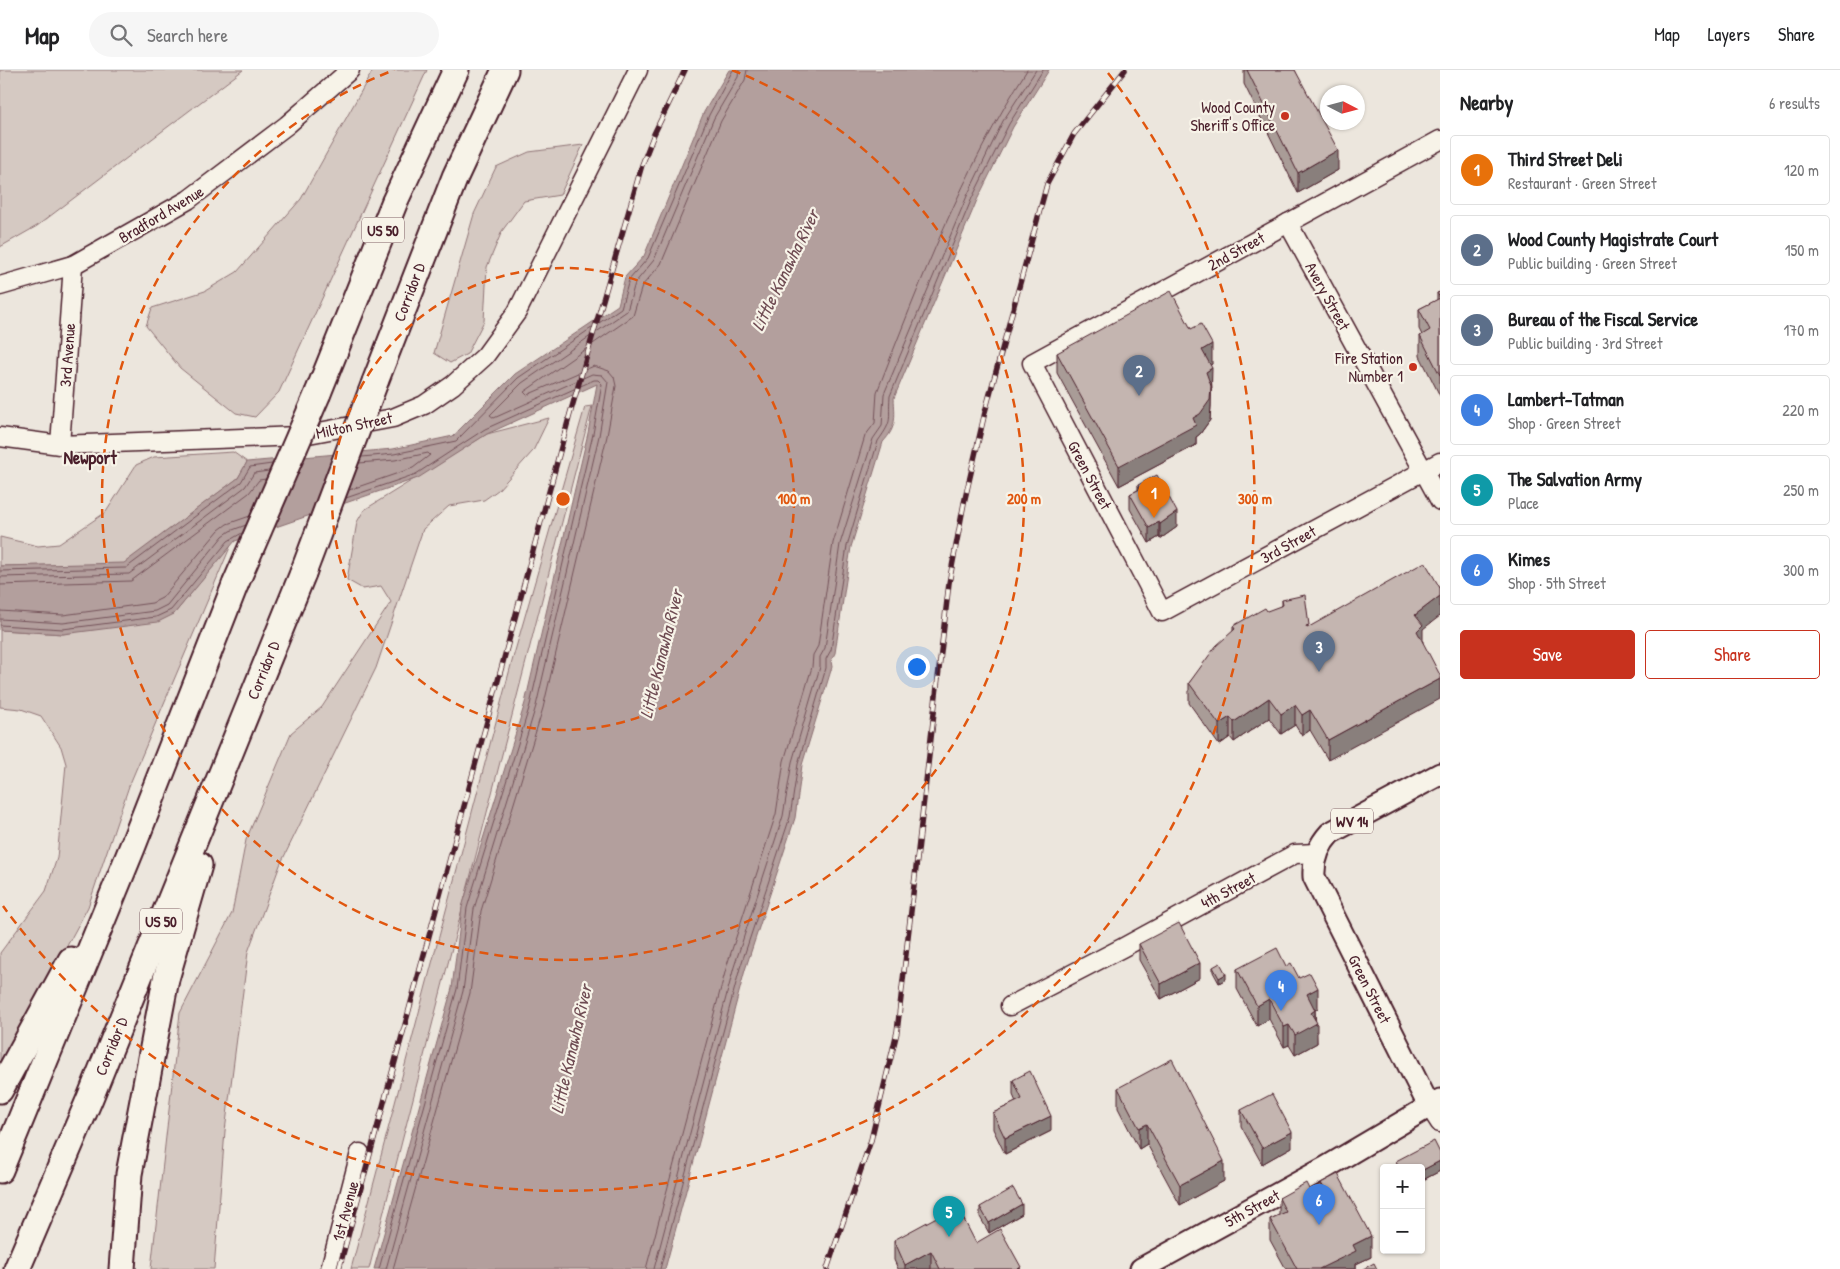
<!DOCTYPE html>
<html lang="en">
<head>
<meta charset="utf-8">
<style>
  body { margin:0; font-family:"Patrick Hand",sans-serif; background:#f6f6f6; color:#202124 }
  .controls { position:absolute; right:15px; bottom:15px; display:grid; overflow:hidden; border-radius:5px; box-shadow:0 1px 4px #0004 }
  .controls button { width:45px; height:45px; display:grid; place-items:center; padding:0; border:0; border-bottom:1px solid #e0e0e0; background:#fff; color:#202124; font:25px sans-serif }
  .compass { position:absolute; left:1320px; top:15px; width:45px; height:45px; border-radius:50%; background:#fff; box-shadow:0 1px 4px #0004; rotate:96deg }
  .you { position:absolute; left:916px; top:596px; width:18px; height:18px; margin:-12px; border:4px solid #fff; border-radius:50%; background:#1a73e8; box-shadow:0 0 0 8px #1a73e833 }
  .badge { display:grid; place-items:center; width:32px; height:32px; border-radius:50%; background:#c8321e; color:#fff; font-size:16px; font-weight:700 }
  .pin { position:absolute; translate:-50% -41px; filter:drop-shadow(0 1px 2px #0008) }
  .pin::after { content:''; position:absolute; top:26px; width:18px; height:15px; background:inherit; clip-path:polygon(0 0,100% 0,50% 100%) }
  .list { margin:0; padding:0; list-style:none }
  h2 { display:flex; justify-content:space-between; align-items:center; height:65px; margin:0; padding:0 20px; font-size:21px }
  h2 small { font-size:16px; font-weight:400; color:#757577 }
  .list li { display:grid; grid-template-columns:32px 1fr auto; gap:15px; align-items:center; box-sizing:border-box; height:70px; margin:0 10px 10px; padding:0 10px; border:1px solid #e0e0e0; border-radius:5px }
  .list b { display:block; font-size:19px; white-space:nowrap }
  .list p { margin:0; font-size:16px; white-space:nowrap; color:#757577 }
  .list em { font-size:16px; font-style:normal; color:#757577 }
  .actions { display:flex; gap:10px; padding:15px 20px }
  .actions a { flex:1; padding:11px 0; border:1px solid #c8321e; border-radius:5px; text-align:center; font-size:18px; color:#c8321e }
  .actions .main { background:#c8321e; color:#fff }
  .icon { flex:none; width:28px; height:28px; fill:none; stroke:currentColor; stroke-width:2; stroke-linecap:round; stroke-linejoin:round }
  .map { position:relative; flex:none; width:1440px; height:1199px; overflow:hidden }
  header { display:flex; align-items:center; gap:30px; box-sizing:border-box; height:70px; padding:0 25px; background:#fff; border-bottom:1px solid #e0e0e0 }
  header strong { font-size:24px }
  nav { display:flex; gap:28px; margin-inline-start:auto; font-size:18px }
  .search { width:350px; height:45px; background:#f6f6f6; display:flex; align-items:center; gap:12px; box-sizing:border-box; padding:0 18px; border-radius:28px; color:#757577; font-size:19px }
  main { display:flex }
  aside { flex:1; background:#fff }
  .map>svg:first-child { display:block }
  .green { fill:#d5c9c2; stroke:#907476 }
  .water { fill:#b39f9d; stroke:#896c6f }
  .lines { fill:none; stroke-linecap:round; stroke-linejoin:round }
  .shore { stroke:#745259; stroke-width:1 }
  .minor-casing { stroke:#4a1f2b; stroke-width:21 }
  .major-casing { stroke:#4a1f2b; stroke-width:25 }
  .highway-casing { stroke:#4a1f2b; stroke-width:29 }
  .minor { stroke:#f7f3e8; stroke-width:18 }
  .major { stroke:#f7f3e8; stroke-width:21 }
  .highway { stroke:#f7f3e8; stroke-width:25 }
  .rail-casing { stroke:#4a1f2b; stroke-width:5.5 }
  .rail { stroke:#f7f3e8; stroke-width:4; stroke-dasharray:11; stroke-linecap:butt }
  .highway-bridge-casing { stroke:#4a1f2b; stroke-width:29; stroke-linecap:butt }
  .highway-bridge { stroke:#f7f3e8; stroke-width:25 }
  .wall { fill:#a99c97; stroke:#4a1f2b }
  .shaded-wall { fill:#897f7b; stroke:#4a1f2b }
  .building { fill:#c4b5b0; stroke:#4a1f2b }
  .ring { fill:none; stroke:#e0560e; stroke-width:2.5; stroke-dasharray:9 6 }
  .poi-dot { fill:#c8321e; stroke:#f7f3e8; stroke-width:2 }
  .labels { text-anchor:middle; dominant-baseline:central; stroke-width:4.5; stroke-linejoin:round; paint-order:stroke }
  .shield { fill:#f7f3e8; stroke:#7e5f64; stroke-width:1 }
  .shield-label { font-size:15px; font-weight:bold; fill:#4a1f2b }
  .poi-label { font-size:16px; fill:#4a1f2b; stroke:#f7f3e8; text-anchor:end }
  .street-label { font-size:16px; fill:#4a1f2b; stroke:#f7f3e8 }
  .water-label { font-size:18px; font-style:italic; fill:#6f4c53; stroke:#f7f3e8 }
  .neighbourhood-label { font-size:18px; font-weight:bold; fill:#4a1f2b; stroke:#f7f3e8 }
  .centre { fill:#e0560e; stroke:#f7f3e8; stroke-width:2.5 }
  .ring-label { font-size:15px; text-anchor:middle; font-weight:bold; fill:#e0560e; stroke:#f7f3e8; stroke-width:4.5; stroke-linejoin:round; paint-order:stroke }
</style>
</head>
<body>
<header>
<strong>Map</strong>
<div class="search"><svg class="icon" aria-label="search" viewBox="0 0 24 24"><circle cx="10" cy="10" r="6"/><path d="M15 15l6 6"/></svg>Search here</div>
<nav><a>Map</a><a>Layers</a><a>Share</a></nav>
</header>
<main>
<div class="map">
<svg width="1440" height="1199" viewBox="0 0 1440 1199">
  <rect width="100%" height="100%" fill="#ece6dd"/>
  <filter id="ink" filterUnits="userSpaceOnUse"><feTurbulence type="fractalNoise" baseFrequency=".02" numOctaves="2"/><feDisplacementMap in="SourceGraphic" scale="10" xChannelSelector="R" yChannelSelector="G"/><feConvolveMatrix kernelMatrix="1 2 1 2 8 2 1 2 1" color-interpolation-filters="sRGB"/></filter>
  <g filter="url(#ink)">
    <g class="green">
      <path d="M0 0H243L37 156 0 177Z"/>
      <path d="M373 0H427L279 322 255 347 236 343 180 298 146 256 152 238 205 221 237 202 301 129Z"/>
      <path d="M583 75 560 125 524 131 502 161 487 197 484 251 467 284 450 293 434 283 474 144 496 97 529 82Z"/>
      <path d="M592 336 369 1199H351L511 595 585 337Z"/>
      <path d="M549 348 533 381 498 420 484 430 449 436 423 459 376 598 280 795 248 882 225 1061 214 1199H151L180 943 232 843 246 770 291 663 322 637 391 532 381 516 363 519 347 510 357 452 364 440 487 364Z"/>
      <path d="M233 382 247 392 238 408 124 494 0 496V467L38 476 59 474 106 442 136 395 154 387Z"/>
      <path d="M231 475 129 716 88 837 0 1000V883L46 821 57 788 66 694 61 677 41 646 21 639 0 637V560L63 564 174 544Z"/>
    </g>
    <path class="water" d="M729 0H1049L1013 57 977 130 894 328C895 347 897 357 883 372L851 477 835 583 831 591 832 597 802 695 795 748 745 900 665 1199H374L452 918 462 837 525 633 588 363 597 314 487 364 418 408 235 471 174 544 158 552 63 564 0 560V496L124 493 238 408 247 392 393 379 453 366 515 304 618 235 625 207 644 186 704 42Z"/>
    <g class="lines">
      <g class="shore">
        <path d="M362 387 394 384 456 371 518 308 621 238 629 210 648 188 709 45 733 0"/>
        <path d="M349 420 413 398 430 385 428 383 395 390 359 393"/>
        <path d="M346 428 416 404 485 359 594 310H598L602 314 593 364 530 635 467 838 457 919 379 1199"/>
        <path d="M0 501 126 498 241 412 250 397 272 394"/>
        <path d="M0 507 129 504 245 417 254 403 269 401"/>
        <path d="M0 515 131 511 249 423 259 410 266 409"/>
        <path d="M0 541 63 545 152 533 162 528 219 460 227 454 250 446"/>
        <path d="M0 549 63 553 155 541 167 535 223 466 230 461 246 455"/>
        <path d="M0 555 63 559 156 547 171 540 228 471 242 463"/>
        <path d="M386 1199 463 921 474 839 536 636 599 366 608 312 602 305 592 304 494 348 490 345 522 313 627 241 635 213 654 190 714 48 738 7 739 0"/>
        <path d="M393 1199 470 923 481 841 543 638 607 366 616 316 614 307 609 301 594 296 527 325 524 322 633 246 642 216 661 194 721 51 745 10 747 0"/>
        <path d="M646 1199 727 895 776 744 784 691 812 597 813 585 818 576 833 473 865 366 875 353 877 322C920 212 963 100 1027 0"/>
        <path d="M654 1199 734 897 783 746 792 692 820 597V587L825 578 840 474 873 369 882 356 884 324 967 126 1003 51 1036 0"/>
        <path d="M660 1199 740 898 790 747 798 694 826 598V589L831 580 847 476 878 371C894 349 888 351 890 326L972 128 1009 54 1043 0"/>
      </g>
      <g class="minor-casing">
        <g id="minor">
          <path d="M1440 70 1032 293 1162 542 1440 392"/>
          <path d="M1288 153 1440 431"/>
          <path d="M0 216 73 195 188 130 287 55 350 0"/>
          <path d="M0 367 60 375 298 366 393 348 424 335 453 315 485 286 517 242 638 0"/>
          <path d="M60 375 73 195"/>
          <path d="M1010 936 1122 878 1295 784 1317 783"/>
          <path d="M1429 1036 1440 1053"/>
          <path d="M330 1199 360 1083"/>
        </g>
      </g>
      <g class="major-casing">
        <g id="major">
          <path d="M1429 1036 1314 807C1313 790 1318 776 1330 763L1440 704"/>
          <path d="M1141 1199 1325 1098 1440 1030"/>
        </g>
      </g>
      <g class="highway-casing">
        <g id="highway">
          <path d="M375 312 455 107 505 0"/>
          <path d="M318 323 395 131 456 0"/>
          <path d="M0 1020 71 890"/>
          <path d="M0 1100 132 778 235 515"/>
          <path d="M17 1199 90 1028 303 503"/>
          <path d="M122 1199 129 1104 166 909 199 795"/>
        </g>
      </g>
      <use href="#minor" class="minor"/>
      <use href="#major" class="major"/>
      <use href="#highway" class="highway"/>
      <g class="rail-casing">
        <g id="rail">
          <path d="M339 1199 570 344 642 95 654 64 685 0"/>
          <path d="M827 1199 871 1070 897 962 949 513 964 433 985 342 1047 114 1074 64 1125 0"/>
        </g>
      </g>
      <use href="#rail" class="rail"/>
      <g class="highway-bridge-casing">
        <g id="highway-bridge">
          <path d="M303 503 375 312"/>
          <path d="M235 515 318 323"/>
        </g>
      </g>
      <use href="#highway-bridge" class="highway-bridge"/>
    </g>
    <g class="wall">
      <path d="M1244 0H1295L1338 100 1298 123 1244 14Z"/>
      <path d="M1440 222V326L1420 286V266L1422 265 1419 259V239L1437 230V223Z"/>
      <path d="M1191 259 1212 294 1210 295 1212 318 1211 319V336L1210 350 1200 364 1196 367V375L1119 416 1057 303V283Z"/>
      <path d="M1138 415 1177 457 1160 469 1159 467 1149 473 1130 439V424L1138 420Z"/>
      <path d="M1282 530 1309 558 1423 559 1328 690 1310 660 1302 666 1295 655 1281 664 1269 648 1234 672 1230 667 1219 675 1189 633V613L1233 561V556L1282 536Z"/>
      <path d="M1139 874 1200 908 1161 929 1139 890Z"/>
      <path d="M1286 896 1299 908 1318 938 1315 940 1317 973 1295 985 1289 975 1284 977 1269 949 1257 956 1237 919V899Z"/>
      <path d="M1213 897 1226 909 1219 913 1213 902Z"/>
      <path d="M1013 1010 1051 1061 1005 1084 993 1059V1043L1016 1032 1013 1025Z"/>
      <path d="M1118 1018 1224 1111 1180 1135 1147 1074 1139 1079 1118 1038Z"/>
      <path d="M1241 1040 1292 1077 1262 1094 1241 1056Z"/>
      <path d="M1396 1091 1440 1101 1421 1111V1098H1396Z"/>
      <path d="M1321 1113 1371 1187 1356 1194V1199H1286L1270 1170V1149L1279 1145V1128L1313 1127 1321 1122Z"/>
      <path d="M980 1137 1022 1144 989 1163 980 1147Z"/>
      <path d="M894 1170 976 1173 1021 1199H898L894 1190Z"/>
    </g>
    <g class="shaded-wall">
      <path d="M1338 80V100L1298 123V103Z"/>
      <path d="M1212 274V294L1202 300V280Z"/>
      <path d="M1212 298 1211 336 1210 350 1200 364 1196 367V375L1119 416V396L1206 302Z"/>
      <path d="M1177 442V457L1160 469V454Z"/>
      <path d="M1159 452V467L1149 473V458Z"/>
      <path d="M1440 526V546L1423 559V576L1417 582 1415 545Z"/>
      <path d="M1440 609V629L1328 690V670Z"/>
      <path d="M1269 628V648L1234 672V652Z"/>
      <path d="M1295 635V655L1281 664V644Z"/>
      <path d="M1310 640V660L1302 666V645Z"/>
      <path d="M1230 647V667L1219 675V654Z"/>
      <path d="M1200 893V908L1161 929V914Z"/>
      <path d="M1226 904V909L1219 913V908Z"/>
      <path d="M1318 918V938L1307 944V924Z"/>
      <path d="M1269 929V949L1257 956V936Z"/>
      <path d="M1315 940V954L1317 953V973L1295 985V965L1311 943Z"/>
      <path d="M1289 955V975L1284 977V957Z"/>
      <path d="M1051 1046V1061L1005 1084V1068Z"/>
      <path d="M1147 1054V1074L1139 1079V1058Z"/>
      <path d="M1292 1062V1077L1262 1094V1078Z"/>
      <path d="M1224 1091V1111L1180 1135V1115Z"/>
      <path d="M1440 1091V1101L1421 1111V1101Z"/>
      <path d="M1022 1134V1144L989 1163V1153Z"/>
      <path d="M1371 1166V1187L1356 1194V1199H1319L1353 1175Z"/>
      <path d="M931 1181V1199H905V1195Z"/>
    </g>
    <g class="building">
      <path d="M1247 0H1295L1338 80 1298 103Z"/>
      <path d="M1171 221 1191 259 1201 254 1212 274 1202 280 1212 298 1206 302 1211 316 1210 330 1200 344 1193 348 1196 355 1119 396 1057 283Z"/>
      <path d="M1440 222V228L1437 223Z"/>
      <path d="M1440 228V305L1420 266 1430 260 1419 239Z"/>
      <path d="M1157 405 1177 442 1160 454 1159 452 1149 458 1130 424 1140 419 1138 415Z"/>
      <path d="M1425 492 1440 518V526L1415 545 1423 555 1417 561 1440 605V609L1328 670 1310 640 1302 645 1295 635 1281 644 1269 628 1234 652 1230 647 1219 654 1189 613 1216 576 1235 559 1233 556 1265 538 1267 541 1283 535 1282 530 1305 525 1309 555 1306 556 1307 558Z"/>
      <path d="M1179 853 1200 893 1161 914 1139 874Z"/>
      <path d="M1277 878 1286 896 1291 893 1299 908 1310 903 1318 918 1307 924 1315 940 1311 943 1317 953 1295 965 1289 955 1284 957 1269 929 1257 936 1237 899Z"/>
      <path d="M1220 893 1226 904 1219 908 1213 897Z"/>
      <path d="M1172 989 1224 1091 1180 1115 1147 1054 1139 1058 1118 1018Z"/>
      <path d="M1030 1001 1051 1046 1005 1068 993 1043 1022 1029 1013 1010Z"/>
      <path d="M1272 1024 1292 1062 1262 1078 1241 1040Z"/>
      <path d="M1434 1071 1440 1083V1091L1421 1101V1098H1399L1396 1091Z"/>
      <path d="M1338 1104 1371 1166 1353 1175 1356 1181 1319 1199H1297L1270 1149 1286 1142 1279 1128 1306 1113 1313 1127 1325 1120 1321 1113Z"/>
      <path d="M1013 1118 1022 1134 989 1153 980 1137Z"/>
      <path d="M957 1136 976 1173 1000 1159 1021 1197 1018 1199H940L931 1181 905 1195 894 1170Z"/>
      <path d="M1374 1193 1377 1199H1363Z"/>
    </g>
  </g>
  <g class="ring">
    <circle cx="563" cy="429" r="231"/>
    <path d="M732 0A461 461 0 1 1 394 0"/>
    <path d="M1108 3A692 692 0 1 1 3 836"/>
  </g>
  <g class="poi-dot">
    <circle cx="1285" cy="46" r="5"/>
    <circle cx="1413" cy="297" r="5"/>
  </g>
  <g class="labels">
    <g class="shield">
      <rect x="362" y="147.5" width="42" height="25" rx="4"/>
      <rect x="1331" y="738.5" width="42" height="25" rx="4"/>
      <rect x="140" y="838.5" width="42" height="25" rx="4"/>
    </g>
    <g class="shield-label">
      <text x="383" y="160">US 50</text>
      <text x="1352" y="751">WV 14</text>
      <text x="161" y="851">US 50</text>
    </g>
    <g class="poi-label">
      <text x="1275" y="37">Wood County<tspan x="1275" dy="18">Sheriff's Office</tspan></text>
      <text x="1403" y="288">Fire Station<tspan x="1403" dy="18">Number 1</tspan></text>
    </g>
    <g class="street-label">
      <text transform="translate(161 144) rotate(-31)">Bradford Avenue</text>
      <text transform="translate(1236 181) rotate(-29)">2nd Street</text>
      <text transform="translate(409 222) rotate(-69)">Corridor D</text>
      <text transform="translate(1328 226) rotate(61)">Avery Street</text>
      <text transform="translate(67 285) rotate(-86)">3rd Avenue</text>
      <text transform="translate(354 355) rotate(-12)">Milton Street</text>
      <text transform="translate(1090 405) rotate(62)">Green Street</text>
      <text transform="translate(1288 474) rotate(-29)">3rd Street</text>
      <text transform="translate(263 600) rotate(-68)">Corridor D</text>
      <text transform="translate(1228 820) rotate(-28)">4th Street</text>
      <text transform="translate(1370 919) rotate(63)">Green Street</text>
      <text transform="translate(111 976) rotate(-68)">Corridor D</text>
      <text transform="translate(1252 1138) rotate(-29)">5th Street</text>
      <text transform="translate(345 1141) rotate(-75)">1st Avenue</text>
    </g>
    <g class="water-label">
      <text transform="translate(785 200) rotate(-64)">Little Kanawha River</text>
      <text transform="translate(661 584) rotate(-76)">Little Kanawha River</text>
      <text transform="translate(571 979) rotate(-77)">Little Kanawha River</text>
    </g>
    <g class="neighbourhood-label">
      <text x="90" y="387">Newport</text>
    </g>
  </g>
  <circle cx="563" cy="429" r="8" class="centre"/>
  <g class="ring-label">
    <text x="794" y="434">100 m</text>
    <text x="1024" y="434">200 m</text>
    <text x="1255" y="434">300 m</text>
  </g>
</svg>
<div class="controls">
<button>+</button>
<button>−</button>
</div>
<svg class="compass" viewBox="-18 -18 36 36"><path d="M0-13l5 13h-10z" fill="#e53935"/><path d="M0 13l5-13h-10z" fill="#757577"/></svg>
<div class="you"></div>
<div class="pin badge" style="left:1154px;top:448px;background:#e8710a">1</div>
<div class="pin badge" style="left:1139px;top:326px;background:#5c6f8a">2</div>
<div class="pin badge" style="left:1319px;top:602px;background:#5c6f8a">3</div>
<div class="pin badge" style="left:1281px;top:941px;background:#3f7fe0">4</div>
<div class="pin badge" style="left:949px;top:1167px;background:#0f9aa8">5</div>
<div class="pin badge" style="left:1319px;top:1155px;background:#3f7fe0">6</div>
</div>
<aside>
<h2>Nearby<small>6 results</small></h2>
<ul class="list">
<li><span class="badge" style="background:#e8710a">1</span><div><b>Third Street Deli</b><p>Restaurant · Green Street</p></div><em>120 m</em></li>
<li><span class="badge" style="background:#5c6f8a">2</span><div><b>Wood County Magistrate Court</b><p>Public building · Green Street</p></div><em>150 m</em></li>
<li><span class="badge" style="background:#5c6f8a">3</span><div><b>Bureau of the Fiscal Service</b><p>Public building · 3rd Street</p></div><em>170 m</em></li>
<li><span class="badge" style="background:#3f7fe0">4</span><div><b>Lambert-Tatman</b><p>Shop · Green Street</p></div><em>220 m</em></li>
<li><span class="badge" style="background:#0f9aa8">5</span><div><b>The Salvation Army</b><p>Place</p></div><em>250 m</em></li>
<li><span class="badge" style="background:#3f7fe0">6</span><div><b>Kimes</b><p>Shop · 5th Street</p></div><em>300 m</em></li>
</ul>
<div class="actions"><a class="main">Save</a><a>Share</a></div>
</aside>
</main>
</body>
</html>
